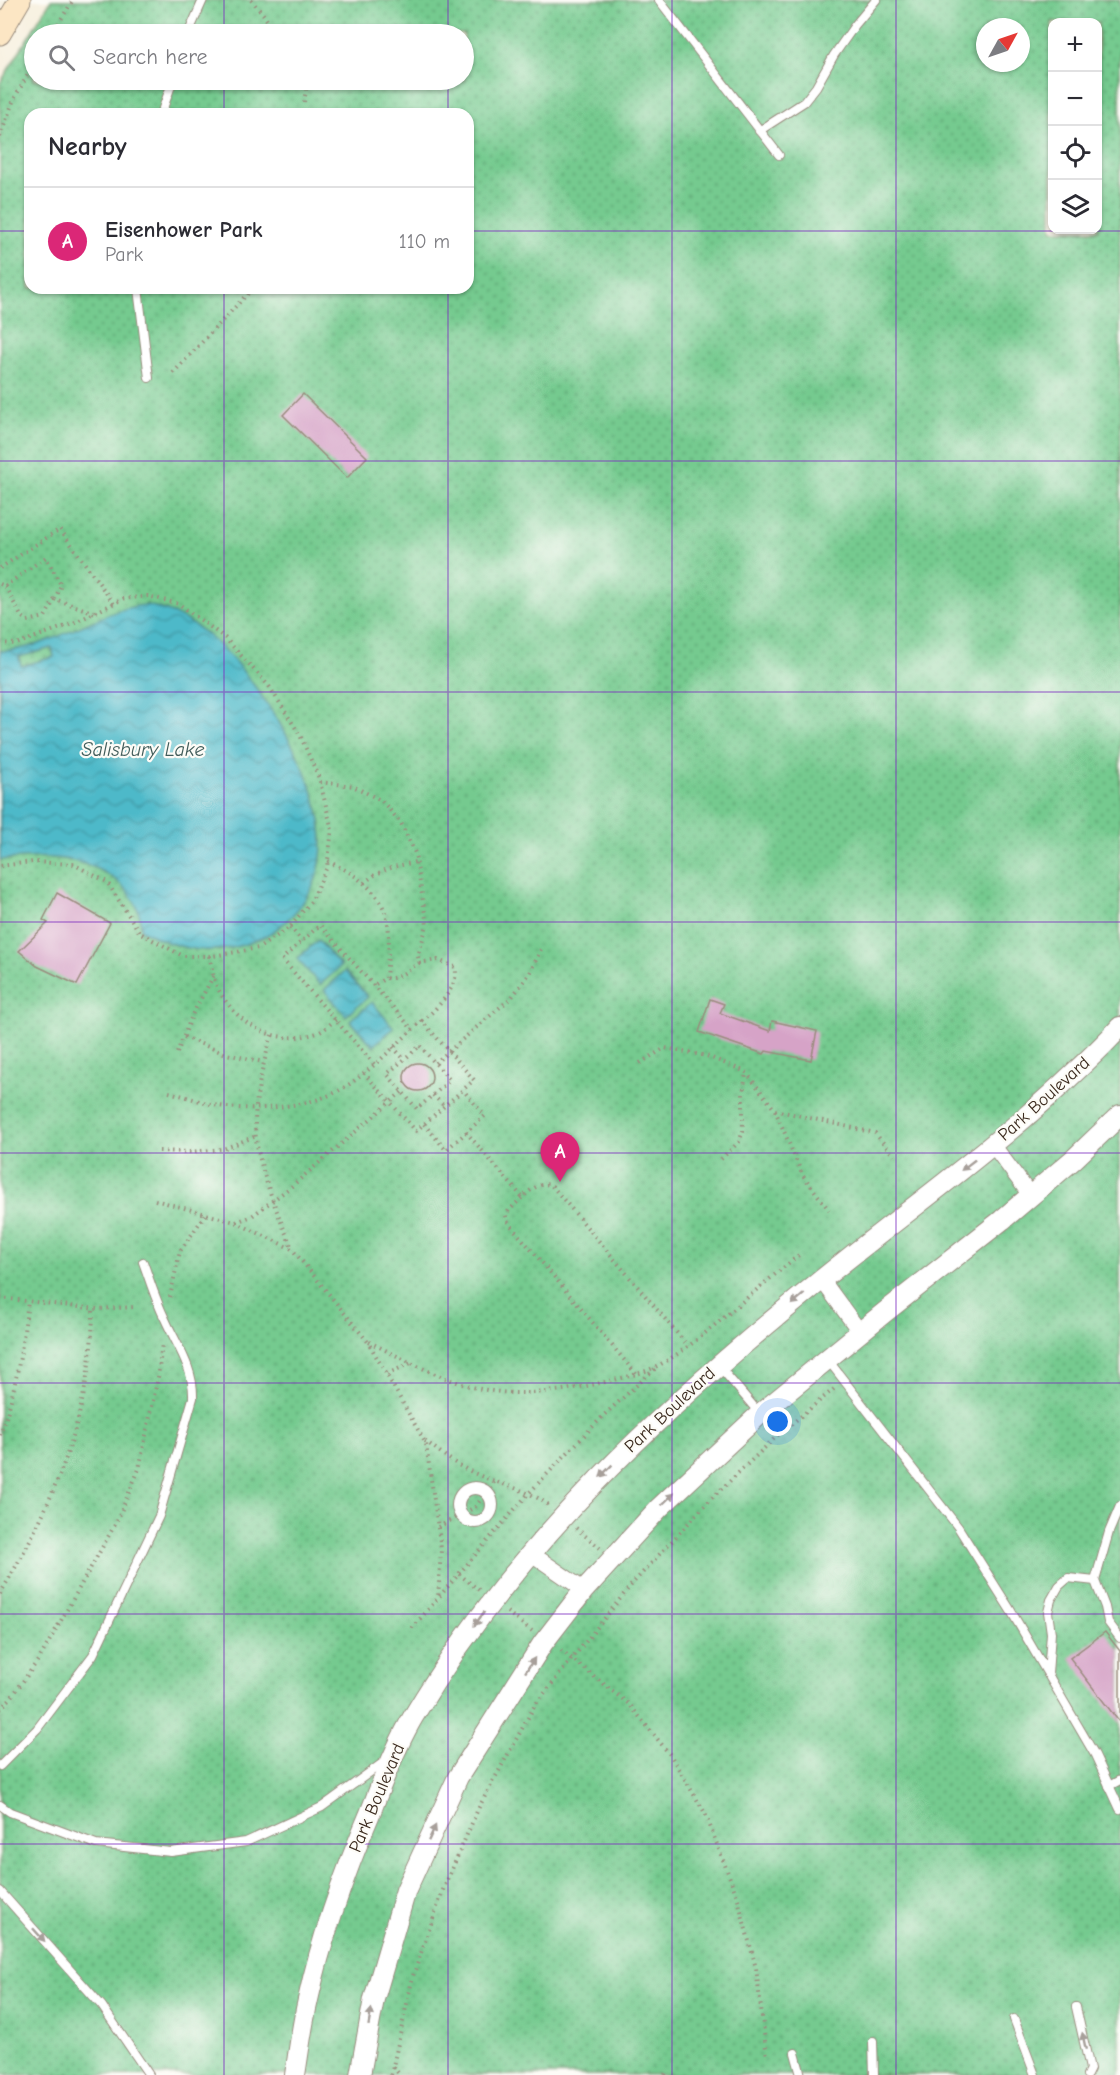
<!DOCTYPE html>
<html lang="en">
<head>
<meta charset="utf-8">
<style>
  body { margin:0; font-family:"Comic Neue",sans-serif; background:#f2f2f3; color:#2b2b33 }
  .controls { position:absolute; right:18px; top:18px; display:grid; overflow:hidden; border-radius:12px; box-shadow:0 2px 4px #0004 }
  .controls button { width:54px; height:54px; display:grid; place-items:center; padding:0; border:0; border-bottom:2px solid #e1e1e2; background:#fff; color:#2b2b33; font:30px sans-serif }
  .compass { position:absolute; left:976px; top:18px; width:54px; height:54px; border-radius:50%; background:#fff; box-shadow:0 2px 4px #0004; rotate:50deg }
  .you { position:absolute; left:778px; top:1422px; width:21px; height:21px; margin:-15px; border:4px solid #fff; border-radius:50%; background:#1a73e8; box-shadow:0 0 0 9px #1a73e833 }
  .badge { display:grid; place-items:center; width:39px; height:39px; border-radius:50%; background:#db2777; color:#fff; font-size:20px; font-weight:700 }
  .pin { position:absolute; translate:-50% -50px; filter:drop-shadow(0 2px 3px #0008) }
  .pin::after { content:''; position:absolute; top:32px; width:21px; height:18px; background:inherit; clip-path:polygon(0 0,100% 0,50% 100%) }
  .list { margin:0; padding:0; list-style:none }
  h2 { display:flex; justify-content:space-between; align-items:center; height:78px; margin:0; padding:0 24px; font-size:26px }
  h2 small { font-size:20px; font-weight:400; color:#7c7c81 }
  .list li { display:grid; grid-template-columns:39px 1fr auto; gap:18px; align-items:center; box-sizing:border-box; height:108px; padding:0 24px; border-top:2px solid #e1e1e2 }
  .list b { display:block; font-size:22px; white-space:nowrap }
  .list p { margin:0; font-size:20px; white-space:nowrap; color:#7c7c81 }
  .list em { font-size:20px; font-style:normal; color:#7c7c81 }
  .icon { flex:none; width:33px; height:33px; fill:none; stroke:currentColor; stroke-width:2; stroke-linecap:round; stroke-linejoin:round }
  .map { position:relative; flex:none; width:1120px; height:2075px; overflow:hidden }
  .search { position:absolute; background:#fff; box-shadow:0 2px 4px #0004; left:24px; top:24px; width:450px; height:66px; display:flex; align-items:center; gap:15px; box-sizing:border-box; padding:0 21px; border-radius:33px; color:#7c7c81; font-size:22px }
  .panel { position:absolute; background:#fff; box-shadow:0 2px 4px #0004; left:24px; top:108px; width:450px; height:186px; border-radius:18px }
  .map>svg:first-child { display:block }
  .park { fill:url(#park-dots); stroke:#587a56; stroke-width:1.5; fill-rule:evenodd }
  .water { fill:url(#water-waves); stroke:#447274; stroke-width:1.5; fill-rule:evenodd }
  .building { fill:#d6a3c7 }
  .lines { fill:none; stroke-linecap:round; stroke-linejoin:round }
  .service-casing { stroke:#998c7e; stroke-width:10 }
  .pedestrian-casing { stroke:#998c7e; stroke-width:14 }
  .minor-casing { stroke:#998c7e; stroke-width:17 }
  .tertiary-casing { stroke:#998c7e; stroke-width:22 }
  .secondary-casing { stroke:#998c7e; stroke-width:23 }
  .path { stroke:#998c7e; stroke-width:4; stroke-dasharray:1.5 4.5; stroke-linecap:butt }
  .service { stroke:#fff; stroke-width:8 }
  .pedestrian { stroke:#fff; stroke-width:12 }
  .minor { stroke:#fff; stroke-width:15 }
  .tertiary { stroke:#fff; stroke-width:20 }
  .secondary { stroke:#fce6c4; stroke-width:21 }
  .oneway { fill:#a79f9a }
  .grid { fill:none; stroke:#7b2cbf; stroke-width:1.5; stroke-opacity:0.55 }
  .labels { text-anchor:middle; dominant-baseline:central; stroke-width:4.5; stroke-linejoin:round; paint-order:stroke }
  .street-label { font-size:18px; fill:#3b2a1e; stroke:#fdfcf7 }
  .water-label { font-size:20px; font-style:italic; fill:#415c5a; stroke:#fdfcf7 }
</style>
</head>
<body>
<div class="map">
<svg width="1120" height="2075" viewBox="0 0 1120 2075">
  <defs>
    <pattern id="park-dots" width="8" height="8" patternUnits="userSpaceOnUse" patternTransform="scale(1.5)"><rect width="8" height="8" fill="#74ca8f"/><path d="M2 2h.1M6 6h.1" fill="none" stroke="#60a474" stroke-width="1.8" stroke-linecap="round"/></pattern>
    <pattern id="water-waves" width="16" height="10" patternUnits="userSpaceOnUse" patternTransform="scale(1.5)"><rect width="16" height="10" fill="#4db9c9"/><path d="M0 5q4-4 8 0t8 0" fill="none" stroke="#4197a3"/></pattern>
  </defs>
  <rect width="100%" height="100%" fill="#fdfcf7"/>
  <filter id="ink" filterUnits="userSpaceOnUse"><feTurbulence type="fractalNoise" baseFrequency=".0167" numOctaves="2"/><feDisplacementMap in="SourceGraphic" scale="12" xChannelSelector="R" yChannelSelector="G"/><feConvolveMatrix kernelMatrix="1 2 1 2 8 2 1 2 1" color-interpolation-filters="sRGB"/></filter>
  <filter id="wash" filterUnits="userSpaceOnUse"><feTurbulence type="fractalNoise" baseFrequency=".008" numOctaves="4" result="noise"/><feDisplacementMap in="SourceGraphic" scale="24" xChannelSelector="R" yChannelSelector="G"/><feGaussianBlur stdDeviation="1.35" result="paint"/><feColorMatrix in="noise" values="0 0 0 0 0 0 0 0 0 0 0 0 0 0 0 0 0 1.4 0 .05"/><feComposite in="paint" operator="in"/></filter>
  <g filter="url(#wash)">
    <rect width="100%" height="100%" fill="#f7efdd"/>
    <path class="park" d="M51 0H1120V2075H0V83ZM1052 22H1098V230H1052ZM985 27H1021V63H985ZM34 34H464V80H34ZM30 114H468V288H30Z"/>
    <g class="water">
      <path d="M147 605C206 617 246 670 277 719 311 774 347 852 298 909 286 923 271 935 254 941 214 958 177 950 141 930 141 908 131 891 113 878 79 855 40 855 0 860V651C34 650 63 634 93 621 111 613 127 606 147 605ZM52 648 54 657 21 666 19 657Z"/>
      <path d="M318 940 341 966 320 985 297 959Z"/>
      <path d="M345 971 368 997 346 1016 324 990Z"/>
      <path d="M372 1002 394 1028 373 1046 350 1020Z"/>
    </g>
    <g id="blocks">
      <g class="building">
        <path d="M303 394 367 457 347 478 283 415Z"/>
        <path d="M57 893 110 923 77 985 37 966 19 951 48 923 43 920Z"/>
        <path d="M710 999 724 1004 720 1013 770 1031 772 1021 817 1031 811 1060 766 1051 764 1054 699 1032Z"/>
        <circle cx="418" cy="1077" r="14"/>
        <path d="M1105 1632 1120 1651V1723L1070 1658Z"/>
      </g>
    </g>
  </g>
  <g filter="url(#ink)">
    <use href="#blocks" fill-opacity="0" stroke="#998c7e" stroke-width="1.5"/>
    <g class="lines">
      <g class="service-casing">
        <g id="service">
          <path d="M659 0 779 155"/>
          <path d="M188 34 203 0"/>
          <path d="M161 114 173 80"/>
          <path d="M759 131 804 102 816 87 834 55 855 25 876 0"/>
          <path d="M138 288 149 378"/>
          <path d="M828 1360 958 1527 1011 1611 1095 1755 1120 1809"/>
          <path d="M719 1366 760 1414"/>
          <path d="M1095 1581 1109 1532 1120 1506"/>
          <path d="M1048 1674 1051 1633 1048 1612 1051 1600 1059 1586 1068 1578 1095 1581 1105 1607 1108 1622 1120 1638"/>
          <path d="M0 1766 37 1729 93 1655 159 1516 193 1398C194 1368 177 1346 165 1319 156 1301 150 1281 143 1262"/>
          <path d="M1109 1786 1120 1780"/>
          <path d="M0 1805 10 1812 96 1844 171 1852 246 1842 322 1807 384 1762"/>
          <path d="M0 1891 102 2006 149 2075"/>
          <path d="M1076 2007 1090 2069 1087 2075"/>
          <path d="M1014 2019 1035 2075"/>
          <path d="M873 2041 874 2075"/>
          <path d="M795 2053 801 2075"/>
        </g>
      </g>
      <g class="pedestrian-casing">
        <circle id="pedestrian" cx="475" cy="1505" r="17"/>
      </g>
      <g class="minor-casing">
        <g id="minor">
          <path d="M993 1145 1031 1196"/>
          <path d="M822 1280 860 1332"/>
          <path d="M532 1554 584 1590"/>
        </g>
      </g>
      <g class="tertiary-casing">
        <g id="tertiary">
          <path d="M295 2075C299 2050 302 2025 308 2000 322 1935 345 1872 371 1811 383 1779 396 1746 413 1717 517 1542 664 1407 820 1281 906 1211 996 1148 1076 1071 1091 1057 1106 1043 1120 1027"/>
          <path d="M360 2075 374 1999 406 1890 458 1777 543 1643 584 1590 659 1508 760 1414 885 1312 1002 1220 1074 1159 1120 1115"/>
        </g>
      </g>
      <g class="secondary-casing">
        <path id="secondary" d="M0 34 20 0"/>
      </g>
      <g class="path">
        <path d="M251 0 263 14 276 34"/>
        <path d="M52 34 73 0"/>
        <path d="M304 102 306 90 305 80"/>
        <path d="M0 137 14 99 34 64"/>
        <path d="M173 373 253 288"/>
        <path d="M0 568 60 529 114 604"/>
        <path d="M0 584 5 586 21 616 28 621 45 617 55 599 95 613"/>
        <path d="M5 586 46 557 61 585 55 599"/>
        <path d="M0 643 16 644 69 625 123 599 148 596 179 604 225 638 269 686 300 735 319 778 332 830 327 867 312 900 290 927 259 948 213 956H183L140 933 107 882 73 864 33 862 0 866"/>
        <path d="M320 782 353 786 382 801 401 823 415 853 427 925 418 956 419 963C409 969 398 980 386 978L374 985"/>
        <path d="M328 861C339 867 351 872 360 880 397 909 389 936 386 978"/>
        <path d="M364 883C380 869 396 866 416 862"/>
        <path d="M290 927 302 941"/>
        <path d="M209 956C212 966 213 978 217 987 237 1025 274 1047 317 1033 324 1031 329 1024 336 1020"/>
        <path d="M419 963 438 960 455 967C461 984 435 1011 422 1021"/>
        <path d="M272 1035C263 1064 255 1094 255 1125 255 1160 278 1215 292 1248"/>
        <path d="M184 1037 226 1054 264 1062"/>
        <path d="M420 1046 450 1080 417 1109 387 1074Z"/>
        <path d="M393 1047 404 1059"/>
        <path d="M177 1053 193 1013 214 975"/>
        <path d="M435 1063 512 997 530 973 542 947"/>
        <path d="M640 1063 665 1048 707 1056 746 1072 775 1110 875 1133 894 1156"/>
        <path d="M374 1064 282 959 320 925 413 1030"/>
        <path d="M169 1092C184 1096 199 1101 214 1105 249 1112 309 1108 340 1090 371 1072 396 1044 422 1021L474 1080 416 1131 364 1073"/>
        <path d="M433 1095 444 1106"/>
        <path d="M775 1110 802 1174 829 1210"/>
        <path d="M424 1124 446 1150 485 1116 463 1090"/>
        <path d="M466 1132 523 1198"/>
        <path d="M159 1151 189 1152 223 1149 256 1136"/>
        <path d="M721 1159 739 1142 743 1131V1095L746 1073"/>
        <path d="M155 1200 235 1222 292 1249 368 1342 426 1444 441 1549 438 1599"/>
        <path d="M236 1222 252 1216 292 1186 402 1092"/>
        <path d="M170 1297 180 1251 206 1214"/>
        <path d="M0 1298 97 1309 134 1307"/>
        <path d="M369 1342C402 1358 434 1376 469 1386 511 1398 554 1393 596 1384 617 1379 641 1375 661 1364 688 1349 710 1329 734 1309 756 1290 778 1272 800 1254"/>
        <path d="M387 1374 411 1363"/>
        <path d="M636 1374 507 1221 506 1215 509 1210C520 1201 537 1178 552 1186L688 1346"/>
        <path d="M0 1435C16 1392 22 1347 28 1302"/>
        <path d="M425 1441C438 1450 450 1461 464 1468 490 1483 528 1488 550 1506"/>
        <path d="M438 1527 475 1507 495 1481"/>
        <path d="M576 1528 600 1548"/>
        <path d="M459 1574 480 1591"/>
        <path d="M0 1594C53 1505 92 1414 93 1308"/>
        <path d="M507 1612 532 1631"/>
        <path d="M412 1628 528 1494 604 1415 657 1367"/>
        <path d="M561 1650 630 1705 671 1756 705 1813 738 1899 756 1968 767 2057"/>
        <path d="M0 1709 11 1698 41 1656 117 1521 139 1469 158 1377 162 1343"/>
        <path d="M393 2067 400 2075"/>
        <path d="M391 2075 413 1976 443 1890 478 1809 535 1705 632 1584 710 1500 778 1435 834 1389"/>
        <path d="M665 2075 666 2073"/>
      </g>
      <use href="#service" class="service"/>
      <use href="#pedestrian" class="pedestrian"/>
      <use href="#minor" class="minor"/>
      <use href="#tertiary" class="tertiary"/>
      <use href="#secondary" class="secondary"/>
    </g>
    <defs><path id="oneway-solid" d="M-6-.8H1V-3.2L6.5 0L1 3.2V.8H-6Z" transform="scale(1.5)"/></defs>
    <g class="oneway">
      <use href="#oneway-solid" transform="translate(968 1165) rotate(142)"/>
      <use href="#oneway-solid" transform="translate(798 1299) rotate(140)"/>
      <use href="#oneway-solid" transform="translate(606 1471) rotate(135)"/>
      <use href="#oneway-solid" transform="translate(668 1499) rotate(-44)"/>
      <use href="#oneway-solid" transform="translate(479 1619) rotate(126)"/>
      <use href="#oneway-solid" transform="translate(530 1665) rotate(-57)"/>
      <use href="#oneway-solid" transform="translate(432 1833) rotate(-65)"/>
      <use href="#oneway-solid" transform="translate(39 1935) rotate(48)"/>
      <use href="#oneway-solid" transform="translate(370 2017) rotate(-80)"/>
      <use href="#oneway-solid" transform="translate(1084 2041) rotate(-102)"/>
    </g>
  </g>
  <path class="grid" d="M224 0V34M448 0V34M672 0V2075M896 0V2075M224 80V114M448 80V114M0 231H30M468 231H1120M224 288V2075M448 288V2075M0 461H1120M0 692H1120M0 922H1120M0 1153H1120M0 1383H1120M0 1614H1120M0 1844H1120"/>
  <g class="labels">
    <g class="street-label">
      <text transform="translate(1044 1099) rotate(-42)">Park Boulevard</text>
      <text transform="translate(670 1410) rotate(-43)">Park Boulevard</text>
      <text transform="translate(377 1798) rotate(-67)">Park Boulevard</text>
    </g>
    <g class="water-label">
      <text x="143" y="749">Salisbury Lake</text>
    </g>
  </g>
</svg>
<div class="controls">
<button>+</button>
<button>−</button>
<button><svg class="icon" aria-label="locate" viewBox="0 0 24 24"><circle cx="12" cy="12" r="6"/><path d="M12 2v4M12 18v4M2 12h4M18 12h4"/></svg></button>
<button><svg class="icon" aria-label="layers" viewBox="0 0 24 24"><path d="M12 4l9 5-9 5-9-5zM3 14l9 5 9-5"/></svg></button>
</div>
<svg class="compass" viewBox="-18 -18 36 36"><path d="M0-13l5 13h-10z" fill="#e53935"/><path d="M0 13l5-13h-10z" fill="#7c7c81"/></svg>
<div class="you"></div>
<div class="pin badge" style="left:560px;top:1182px">A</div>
<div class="search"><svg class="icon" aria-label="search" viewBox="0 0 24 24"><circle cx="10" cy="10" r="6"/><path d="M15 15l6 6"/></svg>Search here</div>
<section class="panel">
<h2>Nearby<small></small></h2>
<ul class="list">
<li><span class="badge">A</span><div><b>Eisenhower Park</b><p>Park</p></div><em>110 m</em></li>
</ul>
</section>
</div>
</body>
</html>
